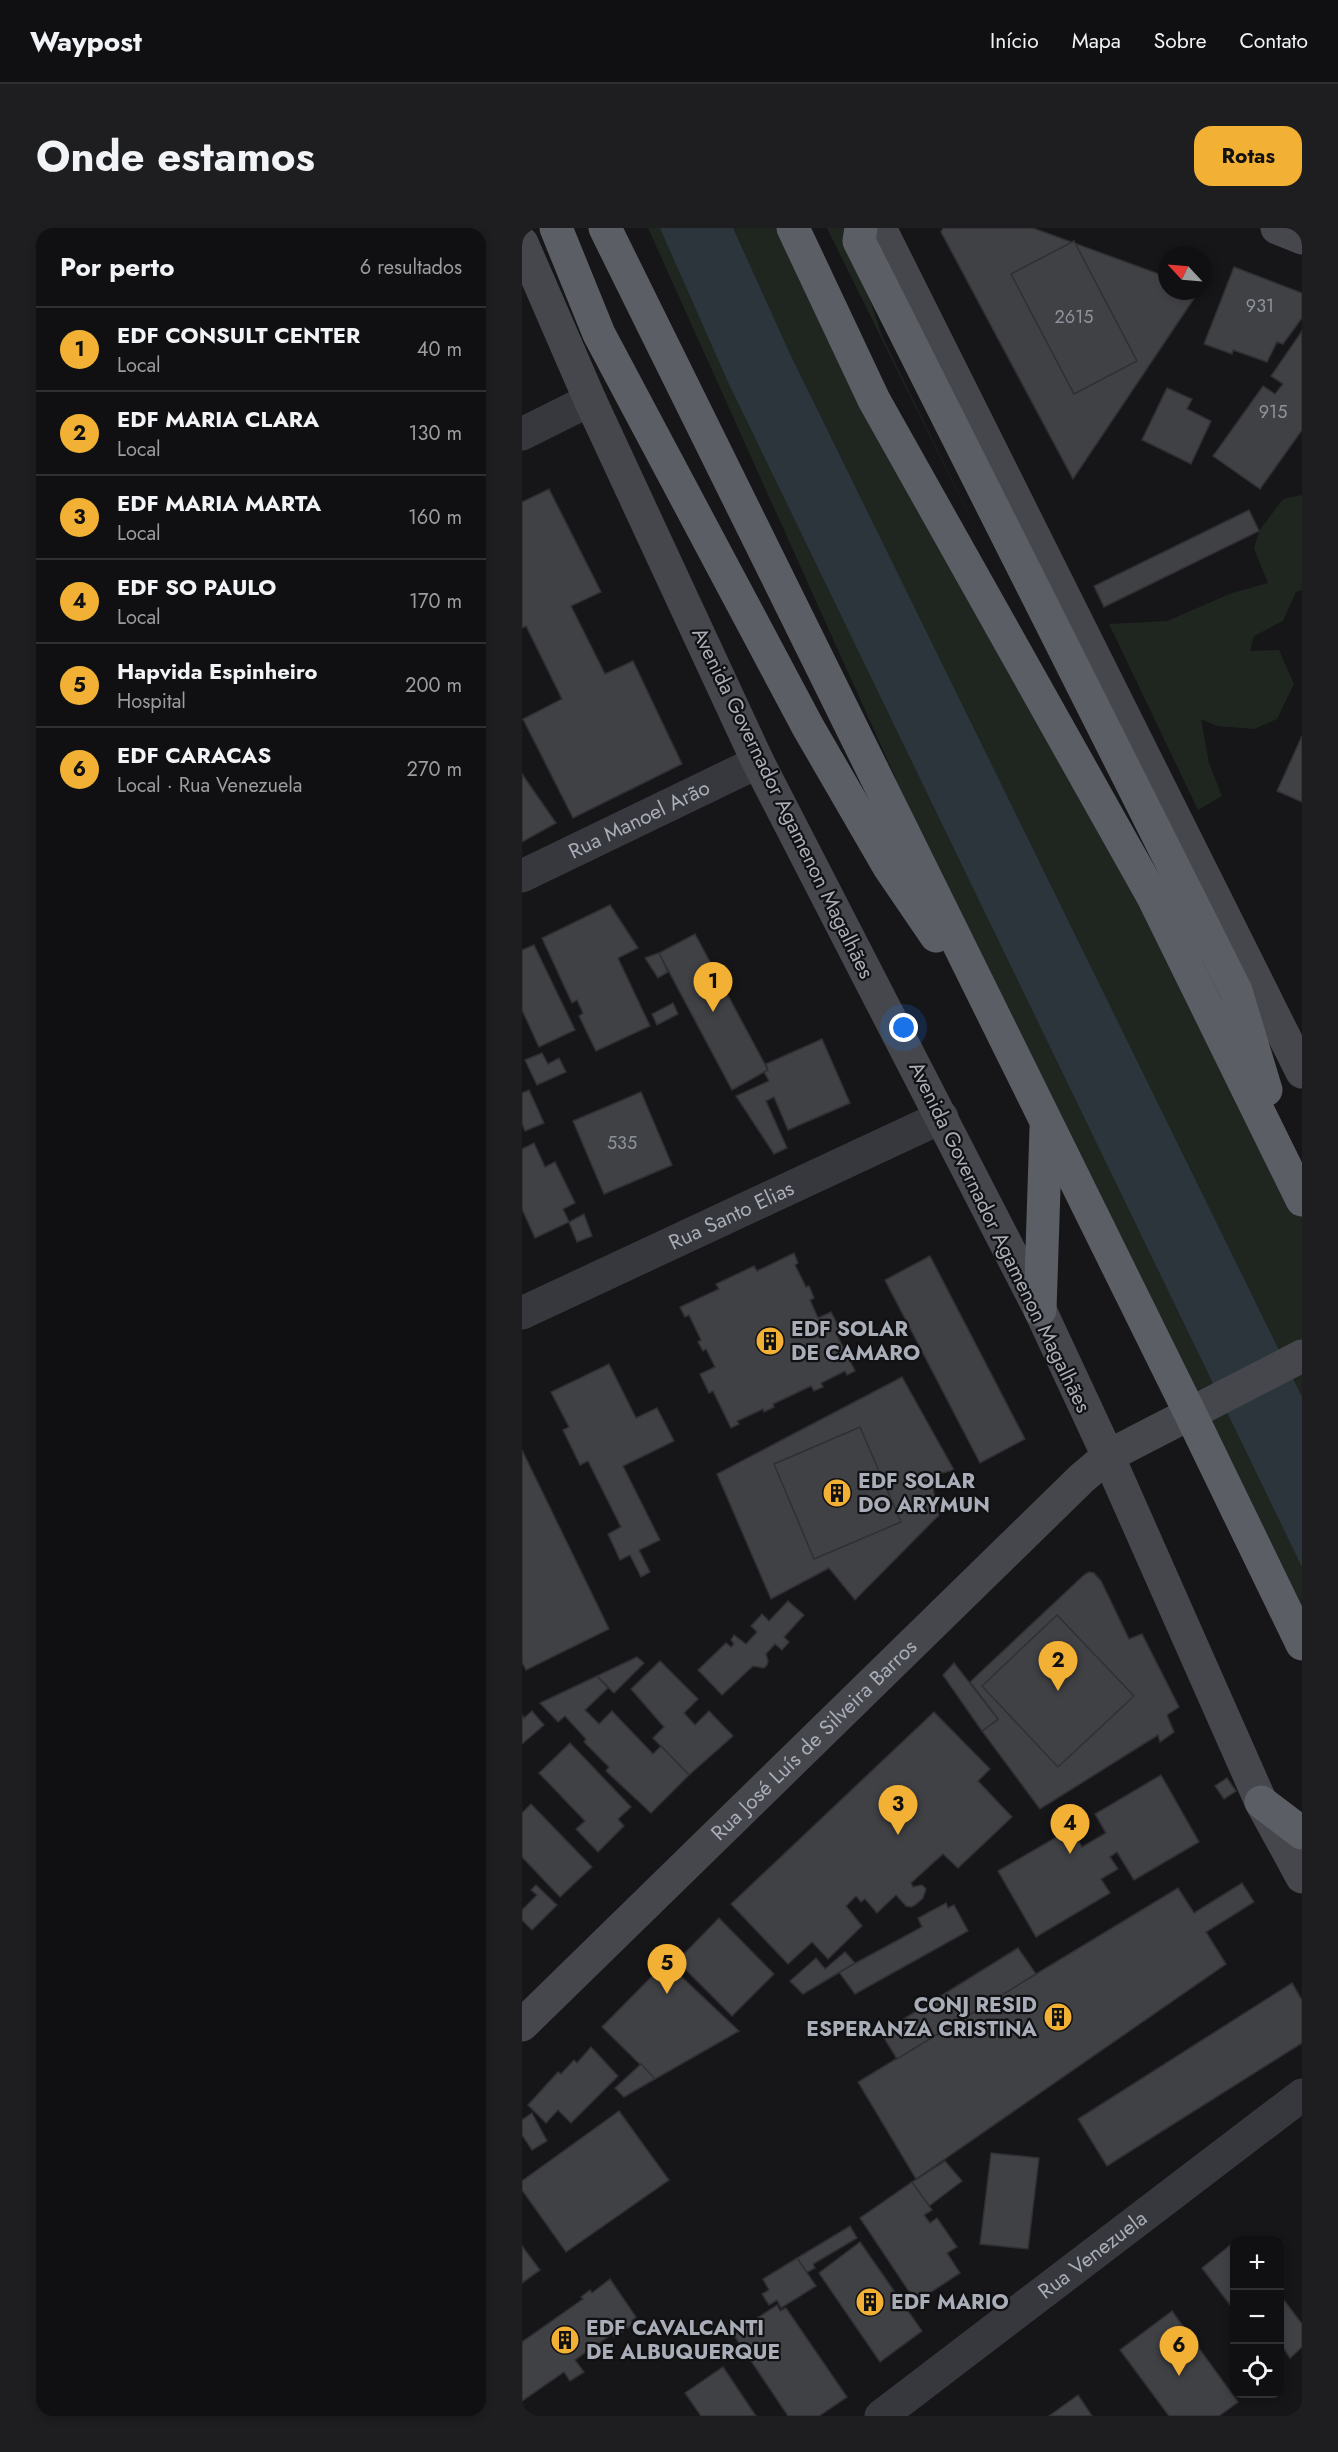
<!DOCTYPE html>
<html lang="pt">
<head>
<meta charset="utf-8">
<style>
  body { margin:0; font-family:Jost,sans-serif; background:#1e1e20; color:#f1f3f6 }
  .controls { position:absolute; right:18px; bottom:18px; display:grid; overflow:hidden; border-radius:12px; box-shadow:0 3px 9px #0003 }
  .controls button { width:54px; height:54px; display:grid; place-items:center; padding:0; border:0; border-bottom:2px solid #303032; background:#101012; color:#f1f3f6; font:30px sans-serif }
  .compass { position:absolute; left:636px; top:18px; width:54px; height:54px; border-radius:50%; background:#101012; box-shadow:0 3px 9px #0003; rotate:296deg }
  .you { position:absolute; left:382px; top:800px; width:21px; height:21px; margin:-15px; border:4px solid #fff; border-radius:50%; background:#1a73e8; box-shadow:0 0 0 9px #1a73e833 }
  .badge { display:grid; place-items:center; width:39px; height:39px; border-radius:50%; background:#f2b134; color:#111; font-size:20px; font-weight:700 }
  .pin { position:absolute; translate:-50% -50px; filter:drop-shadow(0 2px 3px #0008) }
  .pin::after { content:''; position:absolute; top:32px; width:21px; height:18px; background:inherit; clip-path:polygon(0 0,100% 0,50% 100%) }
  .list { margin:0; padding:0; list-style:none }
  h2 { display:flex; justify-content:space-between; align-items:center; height:78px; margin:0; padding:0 24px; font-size:26px }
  h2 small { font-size:20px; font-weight:400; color:#9c9d9f }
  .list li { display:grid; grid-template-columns:39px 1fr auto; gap:18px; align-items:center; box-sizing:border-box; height:84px; padding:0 24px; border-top:2px solid #303032 }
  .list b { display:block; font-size:22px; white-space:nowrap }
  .list p { margin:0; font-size:20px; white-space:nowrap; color:#9c9d9f }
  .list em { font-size:20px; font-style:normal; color:#9c9d9f }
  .icon { flex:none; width:33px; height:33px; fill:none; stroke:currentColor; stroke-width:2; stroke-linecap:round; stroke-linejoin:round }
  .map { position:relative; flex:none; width:780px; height:2188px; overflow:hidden; border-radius:18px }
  header { display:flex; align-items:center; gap:36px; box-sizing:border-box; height:84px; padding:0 30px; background:#101012; border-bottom:2px solid #303032 }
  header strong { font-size:28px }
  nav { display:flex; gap:33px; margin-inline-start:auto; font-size:21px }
  .intro { display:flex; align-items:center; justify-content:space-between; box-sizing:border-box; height:144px; padding:0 36px }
  h1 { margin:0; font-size:42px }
  .button { padding:15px 27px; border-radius:18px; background:#f2b134; color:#111; font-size:21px; font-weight:700 }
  main { display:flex; gap:36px; padding:0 36px }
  aside { flex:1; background:#101012; border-radius:18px; box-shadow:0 3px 9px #0003 }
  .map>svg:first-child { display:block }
  .green { fill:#1e261f }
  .water { fill:#2c353c }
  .building { fill:#404145; stroke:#303034; stroke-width:1.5 }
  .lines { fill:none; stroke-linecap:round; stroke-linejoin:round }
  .minor { stroke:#37383d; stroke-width:33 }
  .secondary { stroke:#45474d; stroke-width:33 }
  .trunk { stroke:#5b5e65; stroke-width:33 }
  .labels { text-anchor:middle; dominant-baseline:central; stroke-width:4.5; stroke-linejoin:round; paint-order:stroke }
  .number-label { font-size:18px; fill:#8e929b }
  .street-label { font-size:21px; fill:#a8adb8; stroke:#111113 }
  .poi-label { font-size:21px; font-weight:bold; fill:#a8adb8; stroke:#111113; text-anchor:start }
</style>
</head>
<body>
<header>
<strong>Waypost</strong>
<nav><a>Início</a><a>Mapa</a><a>Sobre</a><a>Contato</a></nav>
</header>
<div class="intro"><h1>Onde estamos</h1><a class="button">Rotas</a></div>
<main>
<aside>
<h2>Por perto<small>6 resultados</small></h2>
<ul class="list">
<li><span class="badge">1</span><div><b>EDF CONSULT CENTER</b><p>Local</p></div><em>40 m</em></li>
<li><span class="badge">2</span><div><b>EDF MARIA CLARA</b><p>Local</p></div><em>130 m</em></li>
<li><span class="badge">3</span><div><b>EDF MARIA MARTA</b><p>Local</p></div><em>160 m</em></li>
<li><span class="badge">4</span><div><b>EDF SO PAULO</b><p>Local</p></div><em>170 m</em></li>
<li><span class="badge">5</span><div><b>Hapvida Espinheiro</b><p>Hospital</p></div><em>200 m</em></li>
<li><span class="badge">6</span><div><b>EDF CARACAS</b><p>Local · Rua Venezuela</p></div><em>270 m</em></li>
</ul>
</aside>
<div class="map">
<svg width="780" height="2188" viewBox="0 0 780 2188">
  <rect width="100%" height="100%" fill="#161618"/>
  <g class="green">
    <path d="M126 0H274L780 972V1409L406 622Z"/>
    <path d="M305 0H324L360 108 479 352Z"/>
    <path d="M780 267V362L774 364 761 393 732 408 728 423 757 422 772 456 755 491 732 501 695 498 679 491 687 535 700 568 676 582 587 396 645 393 710 365 746 355 732 321 737 303 761 271Z"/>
  </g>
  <path class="water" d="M138 0H211L268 126 780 1169V1339L206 154Z"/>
  <g class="building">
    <path d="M421 0H511L645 49V63H677L551 251 419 4Z"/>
    <path d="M552 13 615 133 552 166 489 46Z"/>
    <path d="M712 39 780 65V90L761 116 755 114 745 134 711 122 710 126 682 116Z"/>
    <path d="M780 103V202L738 261 691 228 741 158 753 166 761 156 749 148Z"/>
    <path d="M645 160 670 171 665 181 689 193 669 236 620 212Z"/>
    <path d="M27 261 79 364 49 378 83 446 111 433 160 536 51 590 1 491 40 471 4 398 0 400V274Z"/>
    <path d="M727 282 737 303 582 379 572 358Z"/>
    <path d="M780 508V574L755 563Z"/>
    <path d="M0 546 34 595 0 614Z"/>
    <path d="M88 677 116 720 96 730 128 798 74 823 57 788 61 785 55 772 50 775 20 710Z"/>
    <path d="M173 706 246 842 210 862 137 725Z"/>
    <path d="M12 717 53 802 17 819 0 782V722Z"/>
    <path d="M137 725 146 744 136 750 123 730Z"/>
    <path d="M151 775 156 786 135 797 130 786Z"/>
    <path d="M300 811 328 875 266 902 252 869 244 873 265 920 252 926 214 868 247 853 242 844 246 842 244 836Z"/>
    <path d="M20 825 26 836 37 830 44 844 15 857 3 832Z"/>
    <path d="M7 862 22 895 3 903 0 895V865Z"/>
    <path d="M119 864 150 937 82 966 51 893Z"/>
    <path d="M12 915 23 939 33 934 53 975 41 981 47 994 13 1010 0 981V921Z"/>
    <path d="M62 986 70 1008 55 1014 47 994Z"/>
    <path d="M272 1025 276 1035 273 1037 284 1059 287 1058 292 1070 288 1072 296 1090 309 1084 319 1103 314 1105 333 1143 325 1147 323 1143 299 1155 301 1159 292 1163 289 1158 251 1176 252 1179 242 1184 241 1181 215 1193 217 1196 209 1200 191 1163 187 1165 178 1146 193 1139 184 1121 181 1123 176 1114 179 1112 167 1087 163 1089 158 1079 197 1061 194 1056 232 1038 235 1043Z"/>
    <path d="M408 1028 503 1211 458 1235 363 1052Z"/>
    <path d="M87 1136 114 1190 135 1180 152 1213 101 1238 138 1312 117 1322 128 1344 119 1349 108 1327 98 1332 86 1306 99 1299 66 1233 58 1237 41 1202 47 1199 29 1164Z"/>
    <path d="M380 1149 432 1242 408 1248 417 1287 333 1372 307 1340 249 1371 195 1246Z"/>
    <path d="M338 1199 379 1294 292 1331 252 1236Z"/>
    <path d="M0 1222 87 1401 4 1442 0 1434Z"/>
    <path d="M567 1344 572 1345 579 1353 607 1411 620 1406 657 1479 645 1487 652 1504 638 1514 636 1507 518 1581 460 1503 476 1491 448 1454 562 1347Z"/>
    <path d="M266 1373 282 1387 262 1409 267 1414 260 1422 253 1416 244 1426 246 1433 245 1437 242 1440 231 1438 200 1467 176 1442 204 1415 209 1419 212 1416 209 1412 212 1407 224 1416 235 1404 229 1398 240 1386 247 1393Z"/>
    <path d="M535 1387 612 1468 536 1539 460 1458Z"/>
    <path d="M115 1429 122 1435 92 1465 75 1448Z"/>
    <path d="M138 1433 176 1471 162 1485 173 1497 187 1483 211 1508 167 1547 131 1510 142 1499 109 1461Z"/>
    <path d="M432 1435 476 1491 460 1503 421 1447Z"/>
    <path d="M75 1448 86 1460 63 1482 77 1496 90 1483 131 1526 139 1518 167 1547 129 1585 84 1543 87 1539 62 1514 64 1511 43 1488 36 1494 18 1475Z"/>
    <path d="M10 1483 22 1497 0 1516V1487L2 1490Z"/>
    <path d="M412 1484 468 1541 456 1553 490 1589 436 1640 421 1626 389 1655 391 1659 400 1657 404 1661 401 1670 393 1677 389 1679 384 1678 374 1667 355 1685 343 1671 339 1674 334 1668 324 1678 340 1698 306 1731 290 1714 266 1736 209 1676Z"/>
    <path d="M48 1515 109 1579 96 1591 102 1598 76 1624 54 1601 63 1593 17 1545Z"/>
    <path d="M639 1547 677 1614 612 1652 595 1624 588 1629 596 1641 579 1651 588 1665 514 1709 476 1643 550 1600 560 1619 584 1605 573 1586Z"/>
    <path d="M705 1550 714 1563 702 1571 693 1558Z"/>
    <path d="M9 1576 70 1639 38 1669 0 1629V1585Z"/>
    <path d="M720 1655 732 1674 684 1704 704 1736 394 1951 336 1854 656 1660 672 1685Z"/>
    <path d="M14 1657 35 1677 10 1702 0 1692V1682L15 1667 9 1662Z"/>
    <path d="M424 1675 426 1680 432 1677 446 1703 333 1766 317 1744 400 1699 396 1690Z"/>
    <path d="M197 1690 252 1746 210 1788 155 1733Z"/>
    <path d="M496 1720 514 1746 375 1831 359 1805Z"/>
    <path d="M323 1724 333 1735 281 1766 268 1753 294 1730 303 1741Z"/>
    <path d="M144 1734 217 1803 133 1851 80 1799Z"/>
    <path d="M770 1755 780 1772V1815L585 1938 556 1891Z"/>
    <path d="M69 1819 96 1848 49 1895 36 1882 24 1895 6 1877 36 1844 39 1846 52 1832 55 1835Z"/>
    <path d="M119 1836 133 1851 102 1869 93 1860Z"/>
    <path d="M97 1883 147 1952 44 2024 0 1962V1953Z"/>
    <path d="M10 1885 25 1913 10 1922 0 1907V1892Z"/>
    <path d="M469 1925 517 1930 506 2021 458 2016Z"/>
    <path d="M423 1933 440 1953 407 1978 390 1954Z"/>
    <path d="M390 1954 410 1982 402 1987 408 1995 415 1990 435 2019 425 2025 438 2045 394 2074 338 1990Z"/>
    <path d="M328 1998 335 2010 291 2036 293 2040 284 2045 275 2030Z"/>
    <path d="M338 2014 400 2103 358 2134 297 2045Z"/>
    <path d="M712 2014V2082L680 2040Z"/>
    <path d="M0 2018 18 2042 0 2055Z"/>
    <path d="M275 2030 294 2058 259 2080 255 2072 247 2077 240 2066 247 2062 241 2051Z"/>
    <path d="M88 2051 114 2089 109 2093 111 2096 92 2109 90 2106 53 2132 62 2144 48 2153 42 2144 0 2173V2114L61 2071 59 2069 68 2062 70 2065Z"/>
    <path d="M758 2067 780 2096V2119L768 2130 761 2119 758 2122Z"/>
    <path d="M255 2077 258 2083 264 2080 325 2169 297 2188H266L211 2106Z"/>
    <path d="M650 2083 716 2174 697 2188H647L598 2122Z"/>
    <path d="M201 2139 234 2188H179L163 2165Z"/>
    <path d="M556 2167 570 2188H527Z"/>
  </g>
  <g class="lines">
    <g class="minor">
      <path d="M0 206 68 172"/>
      <path id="s1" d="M0 648 236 534"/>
      <path id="s2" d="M0 1085 420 889"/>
      <path id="s3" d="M359 2188 780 1867"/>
    </g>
    <g class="secondary">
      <path d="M358 0 780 844"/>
      <path d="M755 0 780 10"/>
      <path d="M0 15 68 172 236 534 518 1082 586 1228 739 1574 780 1649"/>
      <path id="s4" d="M0 1797 560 1250 586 1228 780 1128"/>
    </g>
    <g class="trunk">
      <path d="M34 0 77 106 286 499 367 639 414 708"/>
      <path d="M83 0 668 1185 780 1416"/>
      <path d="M271 0 352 172 631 669 780 972"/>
      <path d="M339 0 337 13 714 763 744 862"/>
      <path d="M518 1082 524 900"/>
      <path d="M739 1574 780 1605"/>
    </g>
  </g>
  <defs>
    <g id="building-disc" transform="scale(1.5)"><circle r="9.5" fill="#f2b134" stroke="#111113"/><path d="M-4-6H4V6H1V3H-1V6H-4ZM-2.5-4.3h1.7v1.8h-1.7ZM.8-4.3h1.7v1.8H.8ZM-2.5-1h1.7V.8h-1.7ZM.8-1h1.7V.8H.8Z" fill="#111"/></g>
  </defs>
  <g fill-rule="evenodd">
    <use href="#building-disc" x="248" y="1113"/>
    <use href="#building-disc" x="315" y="1265"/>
    <use href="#building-disc" x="536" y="1789"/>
    <use href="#building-disc" x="348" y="2074"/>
    <use href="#building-disc" x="43" y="2112"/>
  </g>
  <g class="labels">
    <g class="number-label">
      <text x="738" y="78">931</text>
      <text x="552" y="89">2615</text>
      <text x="751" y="184">915</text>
      <text x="100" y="915">535</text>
    </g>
    <g class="street-label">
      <text transform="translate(261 575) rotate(64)">Avenida Governador Agamenon Magalhães</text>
      <text stroke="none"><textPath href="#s1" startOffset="130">Rua Manoel Arão</textPath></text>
      <text stroke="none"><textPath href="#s2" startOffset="231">Rua Santo Elias</textPath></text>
      <text transform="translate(478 1009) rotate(64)">Avenida Governador Agamenon Magalhães</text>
      <text stroke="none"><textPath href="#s4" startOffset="408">Rua José Luís de Silveira Barros</textPath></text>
      <text stroke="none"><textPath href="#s3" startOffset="266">Rua Venezuela</textPath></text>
    </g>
    <g class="poi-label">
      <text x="269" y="1101">EDF SOLAR<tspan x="269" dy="24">DE CAMARO</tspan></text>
      <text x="336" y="1253">EDF SOLAR<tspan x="336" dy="24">DO ARYMUN</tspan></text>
      <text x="515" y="1777" text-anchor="end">CONJ RESID<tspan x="515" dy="24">ESPERANZA CRISTINA</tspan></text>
      <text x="369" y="2074">EDF MARIO</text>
      <text x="64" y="2100">EDF CAVALCANTI<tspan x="64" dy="24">DE ALBUQUERQUE</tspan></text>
    </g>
  </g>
</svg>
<div class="controls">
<button>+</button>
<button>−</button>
<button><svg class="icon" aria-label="locate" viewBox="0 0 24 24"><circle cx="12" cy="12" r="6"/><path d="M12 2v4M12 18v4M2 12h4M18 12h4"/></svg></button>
</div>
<svg class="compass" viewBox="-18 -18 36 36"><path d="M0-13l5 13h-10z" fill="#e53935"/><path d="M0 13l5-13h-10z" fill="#9c9d9f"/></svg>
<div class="you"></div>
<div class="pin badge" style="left:191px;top:784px">1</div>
<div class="pin badge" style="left:536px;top:1463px">2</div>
<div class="pin badge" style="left:376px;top:1607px">3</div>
<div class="pin badge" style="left:548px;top:1626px">4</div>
<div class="pin badge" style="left:145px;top:1766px">5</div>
<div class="pin badge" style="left:657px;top:2148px">6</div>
</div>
</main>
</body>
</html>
